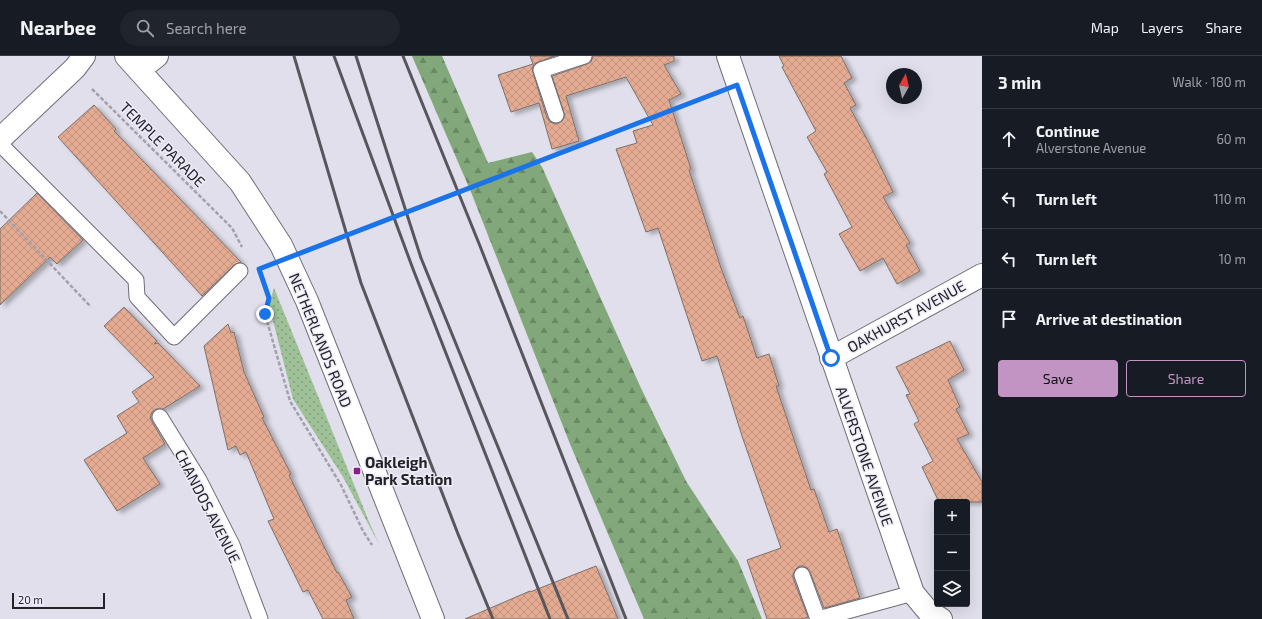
<!DOCTYPE html>
<html lang="en">
<head>
<meta charset="utf-8">
<style>
  body { margin:0; font-family:"Exo 2",sans-serif; background:#20242c; color:#f1f3f6 }
  .controls { position:absolute; right:12px; bottom:12px; display:grid; overflow:hidden; border-radius:4px; box-shadow:0 4px 16px #0002 }
  .controls button { width:36px; height:36px; display:grid; place-items:center; padding:0; border:0; border-bottom:1px solid #363941; background:#171b24; color:#f1f3f6; font:20px sans-serif }
  .compass { position:absolute; left:886px; top:12px; width:36px; height:36px; border-radius:50%; background:#171b24; box-shadow:0 4px 16px #0002; rotate:8deg }
  .scale { position:absolute; left:12px; bottom:10px; width:93px; box-sizing:border-box; padding-left:4px; border:2px solid #232227; border-top:0; font-size:11px; line-height:14px; white-space:nowrap; color:#232227; -webkit-text-stroke:3px #edecf8; paint-order:stroke }
  .stop { position:absolute; width:12px; height:12px; margin:-9px; border:3px solid #1a73e8; border-radius:50%; background:#fff }
  .stop.end { background:#1a73e8; border-color:#fff; box-shadow:0 1px 4px #0008 }
  .list { margin:0; padding:0; list-style:none }
  h2 { display:flex; justify-content:space-between; align-items:center; height:52px; margin:0; padding:0 16px; font-size:17px }
  h2 small { font-size:13px; font-weight:400; color:#9ea1a6 }
  .list li { display:grid; grid-template-columns:26px 1fr auto; gap:12px; align-items:center; box-sizing:border-box; height:60px; padding:0 16px; border-top:1px solid #363941 }
  .list b { display:block; font-size:15px; white-space:nowrap }
  .list p { margin:0; font-size:13px; white-space:nowrap; color:#9ea1a6 }
  .list em { font-size:13px; font-style:normal; color:#9ea1a6 }
  .actions { display:flex; gap:8px; padding:12px 16px }
  .actions a { flex:1; padding:9px 0; border:1px solid #c294c4; border-radius:4px; text-align:center; font-size:14px; color:#c294c4 }
  .actions .main { background:#c294c4; color:#111 }
  .icon { flex:none; width:22px; height:22px; fill:none; stroke:currentColor; stroke-width:2; stroke-linecap:round; stroke-linejoin:round }
  .map { position:relative; flex:none; width:982px; height:563px; overflow:hidden }
  header { display:flex; align-items:center; gap:24px; box-sizing:border-box; height:56px; padding:0 20px; background:#171b24; border-bottom:1px solid #363941 }
  header strong { font-size:19px }
  nav { display:flex; gap:22px; margin-inline-start:auto; font-size:14px }
  .search { width:280px; height:36px; background:#20242c; display:flex; align-items:center; gap:10px; box-sizing:border-box; padding:0 14px; border-radius:22px; color:#9ea1a6; font-size:15px }
  main { display:flex }
  aside { flex:1; background:#171b24 }
  .map>svg:first-child { display:block }
  .grass { fill:url(#grass-dots) }
  .forest { fill:url(#forest-firs) }
  .building { fill:url(#building-cross-hatch); stroke:#7b706b; filter:url(#shadow) }
  .lines { fill:none; stroke-linecap:round; stroke-linejoin:round }
  .service-casing { stroke:#6e6d78; stroke-width:17 }
  .minor-casing { stroke:#6e6d78; stroke-width:24 }
  .tertiary-casing { stroke:#6e6d78; stroke-width:24 }
  .path { stroke:#a2a1aa; stroke-width:2.5; stroke-dasharray:4 2; stroke-linecap:butt }
  .service { stroke:#fff; stroke-width:15 }
  .minor { stroke:#fff; stroke-width:22 }
  .tertiary { stroke:#fff; stroke-width:22 }
  .rail { stroke:#57565d; stroke-width:3 }
  .path-bridge { stroke:#a2a1aa; stroke-width:2.5; stroke-dasharray:4 2; stroke-linecap:butt }
  .route { stroke:#1a73e8; stroke-width:5 }
  .poi-dot { fill:#892086; stroke:#edecf8; stroke-width:1.5 }
  .labels { text-anchor:middle; dominant-baseline:central; stroke-width:3; stroke-linejoin:round; paint-order:stroke }
  .street-label { font-size:15px; fill:#232227; stroke:#edecf8 }
  .poi-label { font-size:15px; font-weight:bold; fill:#232227; stroke:#edecf8; text-anchor:start }
</style>
</head>
<body>
<header>
<strong>Nearbee</strong>
<div class="search"><svg class="icon" aria-label="search" viewBox="0 0 24 24"><circle cx="10" cy="10" r="6"/><path d="M15 15l6 6"/></svg>Search here</div>
<nav><a>Map</a><a>Layers</a><a>Share</a></nav>
</header>
<main>
<div class="map">
<svg width="982" height="563" viewBox="0 0 982 563">
  <defs>
    <pattern id="grass-dots" width="8" height="8" patternUnits="userSpaceOnUse"><rect width="8" height="8" fill="#9ec198"/><path d="M2 2h.1M6 6h.1" fill="none" stroke="#809c7c" stroke-width="1.8" stroke-linecap="round"/></pattern>
    <pattern id="forest-firs" width="22" height="20" patternUnits="userSpaceOnUse"><rect width="22" height="20" fill="#81a77a"/><path d="M5 1l3.5 6h-7zM16 11l3.5 6h-7z" fill="#698864"/></pattern>
    <pattern id="building-cross-hatch" width="8" height="8" patternUnits="userSpaceOnUse"><rect width="8" height="8" fill="#e5ab92"/><path d="M0 0l8 8M0 8l8-8" fill="none" stroke="#c4937e"/></pattern>
    <filter id="shadow"><feDropShadow dx="4.5" dy="2.5" stdDeviation="2" flood-color="#0004"/></filter>
  </defs>
  <rect width="100%" height="100%" fill="#e0dfeb"/>
  <path class="grass" d="M274 232 370 468 379 488 343 421 293 343 269 249Z"/>
  <path class="forest" d="M412 0H442L488 107 532 96 542 111 640 330 686 425 738 505 762 563H644L570 388 471 136Z"/>
  <g class="building">
    <path d="M530 0H555L538 6 534 8 532 13 547 62 550 66 555 68 559 67 562 65 565 60 552 20 587 8 591 6 593 0H674V5L664 9 681 38 669 44 691 113 689 114 721 212 740 262 743 260 757 302 769 298 779 330H776L811 434 814 433 829 476 837 473 860 542 824 552 810 516 807 512 803 510H799L795 514 793 518V522L808 561 802 563H767L747 504 781 492 742 380 717 300 702 305 658 172 646 176 616 93 637 87 633 75 653 69 626 21 566 40 579 85 552 93 539 47 511 56 498 19 533 8Z"/>
    <path d="M779 0H841L852 22 844 27 856 49 850 52 869 87 893 136 883 141 910 187 906 189 920 215 897 228 883 202 860 215 839 178 852 171 824 118 827 116 807 81 816 75 782 11 784 10Z"/>
    <path d="M94 49 116 73 114 75 241 206 234 209 202 240 58 81Z"/>
    <path d="M37 137 83 184 57 208 50 201 0 249V173Z"/>
    <path d="M124 251 157 285 154 288 158 287 200 330 163 353H156L152 356 150 362 165 388 143 402 160 428 117 455 84 404 127 377 117 360 139 346 132 336 154 321 104 270Z"/>
    <path d="M228 268 231 277 234 276 244 316 264 361 262 362 291 418 289 419 337 517 338 516 352 541 346 544 354 563H323L308 534 303 536 268 465 274 463 246 396 240 399 236 390 228 394 204 290Z"/>
    <path d="M950 285 964 314 948 324 960 351 956 353 969 378 957 383 982 426V446H939L922 411 933 405 914 368 919 365 906 339 910 338 896 311Z"/>
    <path d="M596 510 618 563H465L530 535V536Z"/>
  </g>
  <g class="lines">
    <g class="service-casing">
      <g id="service">
        <path d="M556 59 541 14 584 0"/>
        <path d="M0 88 136 224 137 241 174 281 240 215"/>
        <path d="M160 361 199 424 232 489 260 563"/>
        <path d="M802 519 818 563 913 537"/>
      </g>
    </g>
    <g class="minor-casing">
      <g id="minor">
        <path d="M728 0 913 537 928 555 941 563"/>
        <path d="M139 14 157 0"/>
        <path d="M0 83 75 12 84 0"/>
        <path d="M831 302 982 219"/>
      </g>
    </g>
    <g class="tertiary-casing">
      <path id="tertiary" d="M126 0 240 126 281 189 307 245 433 563"/>
    </g>
    <g class="path">
      <path d="M92 33 232 172 242 191"/>
      <path d="M498 122 712 39"/>
      <path d="M0 155 91 251"/>
      <path d="M263 225 269 242 265 258 290 345 341 429 363 475 372 489"/>
    </g>
    <use href="#service" class="service"/>
    <use href="#minor" class="minor"/>
    <use href="#tertiary" class="tertiary"/>
    <g class="rail">
      <path d="M294 0 361 227 458 478 493 563"/>
      <path d="M334 0 413 213 550 563"/>
      <path d="M356 0 421 202 568 563"/>
      <path d="M403 0 480 190 626 563"/>
    </g>
    <path class="path-bridge" d="M259 213 498 122"/>
  </g>
  <g class="lines">
    <path class="route" d="M265 258 269 242 259 213 737 29 831 302"/>
  </g>
  <rect class="poi-dot" x="353" y="411" width="8" height="8" rx="2"/>
  <g class="labels">
    <g class="street-label">
      <text transform="translate(163 88) rotate(45)">TEMPLE PARADE</text>
      <text transform="translate(906 260) rotate(-29)">OAKHURST AVENUE</text>
      <text transform="translate(321 284) rotate(68)">NETHERLANDS ROAD</text>
      <text transform="translate(865 400) rotate(71)">ALVERSTONE AVENUE</text>
      <text transform="translate(208 450) rotate(63)">CHANDOS AVENUE</text>
    </g>
    <g class="poi-label">
      <text x="365" y="406">Oakleigh<tspan x="365" dy="17">Park Station</tspan></text>
    </g>
  </g>
</svg>
<div class="controls">
<button>+</button>
<button>−</button>
<button><svg class="icon" aria-label="layers" viewBox="0 0 24 24"><path d="M12 4l9 5-9 5-9-5zM3 14l9 5 9-5"/></svg></button>
</div>
<svg class="compass" viewBox="-18 -18 36 36"><path d="M0-13l5 13h-10z" fill="#e53935"/><path d="M0 13l5-13h-10z" fill="#9ea1a6"/></svg>
<div class="scale">20 m</div>
<div class="stop" style="left:831px;top:302px"></div>
<div class="stop end" style="left:265px;top:258px"></div>
</div>
<aside>
<h2>3 min<small>Walk · 180 m</small></h2>
<ul class="list">
<li><svg class="icon" aria-label="ahead" viewBox="0 0 24 24"><path d="M12 20V5M6 11l6-6 6 6"/></svg><div><b>Continue</b><p>Alverstone Avenue</p></div><em>60 m</em></li>
<li><svg class="icon" aria-label="left" viewBox="0 0 24 24"><path d="M17 20v-9H6M10 6l-5 5 5 5"/></svg><div><b>Turn left</b></div><em>110 m</em></li>
<li><svg class="icon" aria-label="left" viewBox="0 0 24 24"><path d="M17 20v-9H6M10 6l-5 5 5 5"/></svg><div><b>Turn left</b></div><em>10 m</em></li>
<li><svg class="icon" aria-label="arrive" viewBox="0 0 24 24"><path d="M6 21V4h12l-3 4 3 4H6"/></svg><div><b>Arrive at destination</b></div></li>
</ul>
<div class="actions"><a class="main">Save</a><a>Share</a></div>
</aside>
</main>
</body>
</html>
